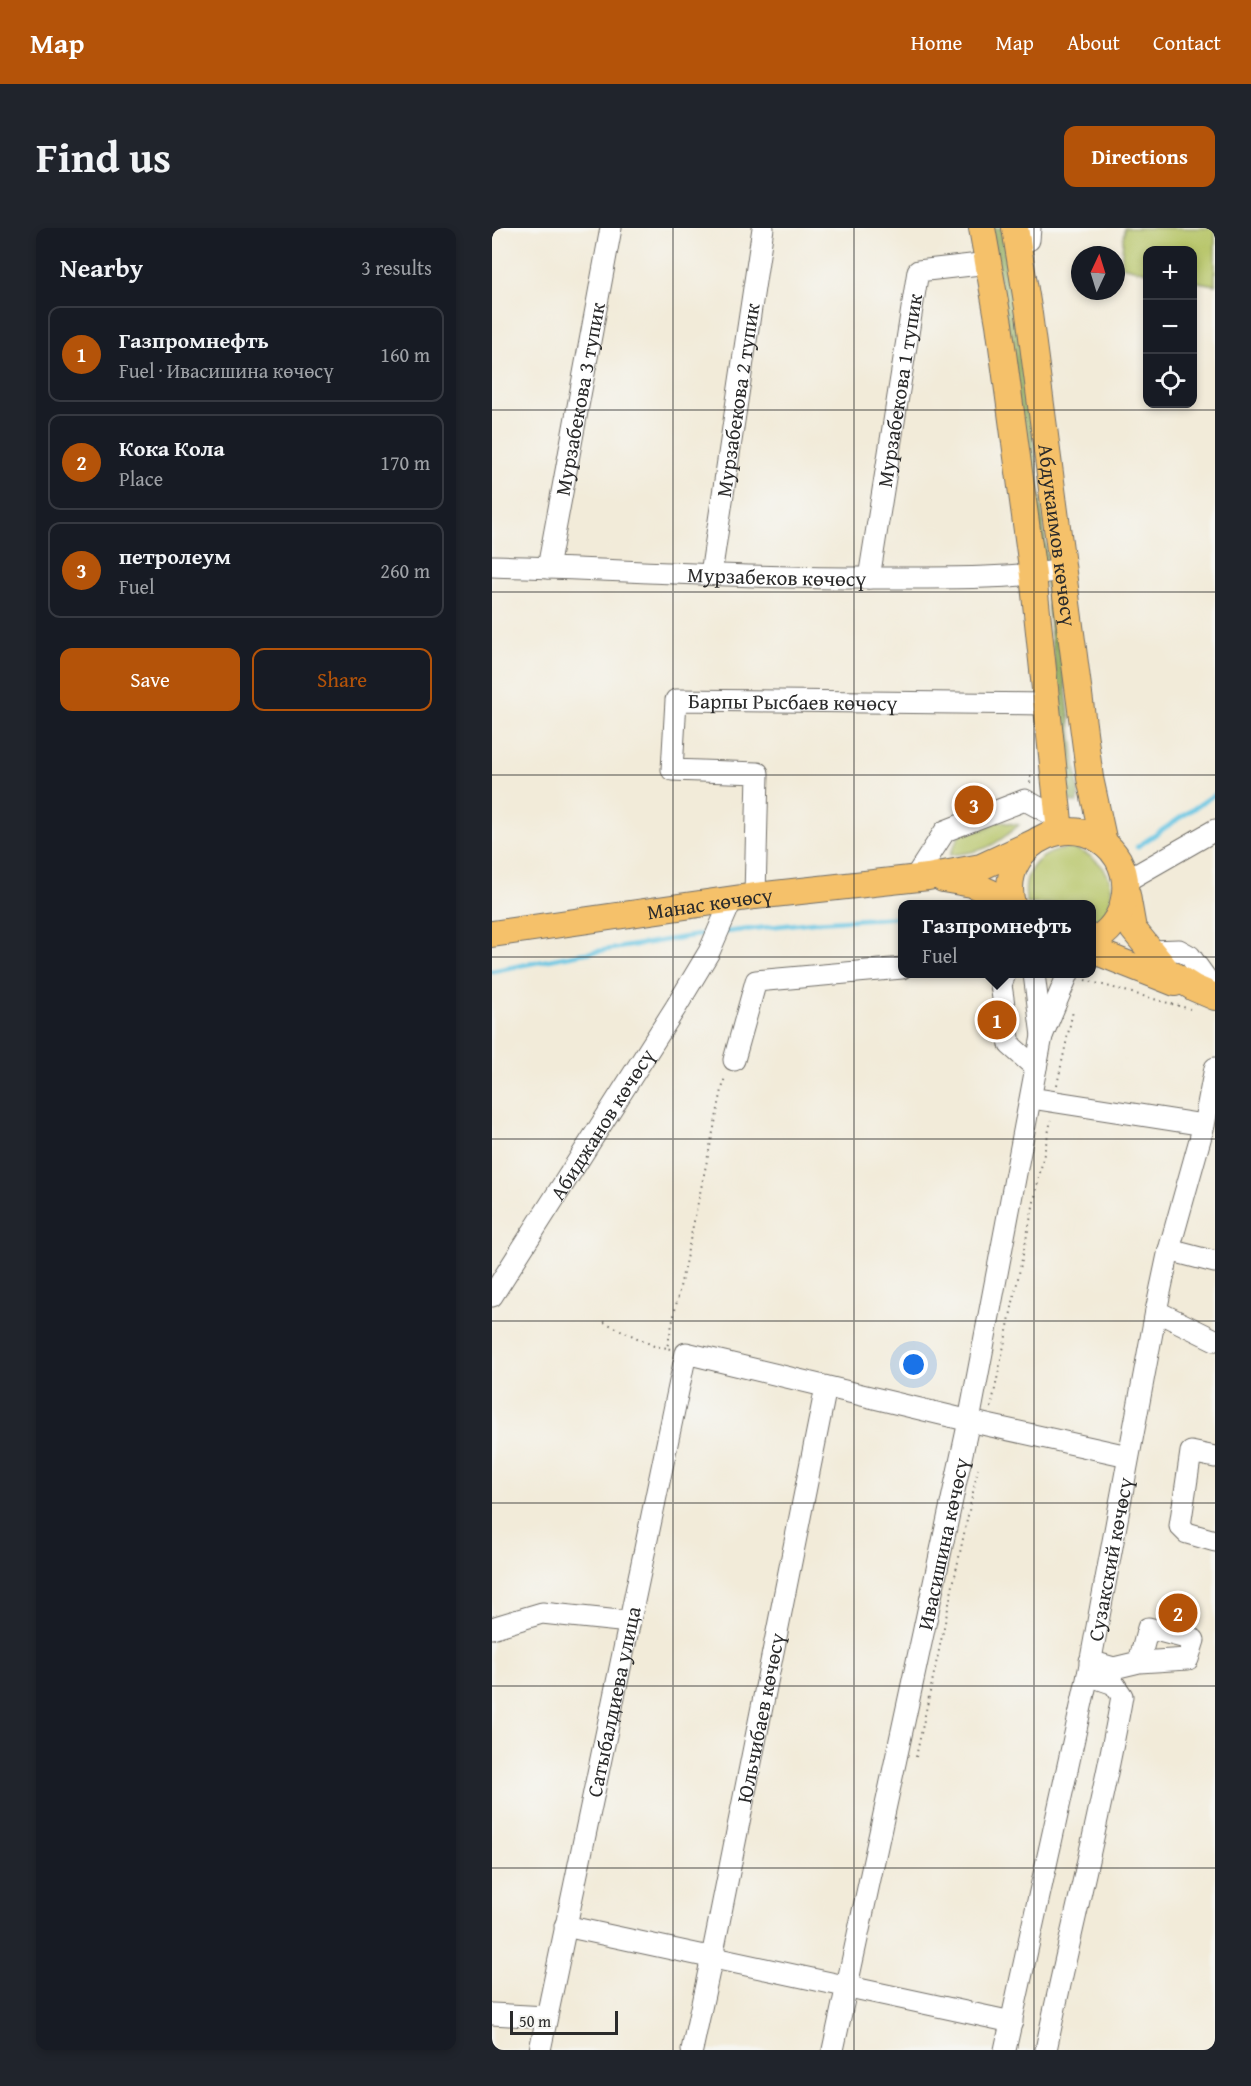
<!DOCTYPE html>
<html lang="en">
<head>
<meta charset="utf-8">
<style>
  body { margin:0; font-family:"Gentium Book Plus",serif; background:#20242c; color:#f1f3f6 }
  .controls { position:absolute; right:18px; top:18px; display:grid; overflow:hidden; border-radius:12px; box-shadow:0 3px 9px #0003 }
  .controls button { width:54px; height:54px; display:grid; place-items:center; padding:0; border:0; border-bottom:2px solid #363941; background:#171b24; color:#f1f3f6; font:30px sans-serif }
  .compass { position:absolute; left:579px; top:18px; width:54px; height:54px; border-radius:50%; background:#171b24; box-shadow:0 3px 9px #0003; rotate:4deg }
  .scale { position:absolute; left:18px; bottom:15px; width:108px; box-sizing:border-box; padding-left:6px; border:3px solid #2b2b2b; border-top:0; font-size:16px; line-height:21px; white-space:nowrap; color:#2b2b2b; -webkit-text-stroke:4px #f6f6f2; paint-order:stroke }
  .you { position:absolute; left:422px; top:1137px; width:21px; height:21px; margin:-15px; border:4px solid #fff; border-radius:50%; background:#1a73e8; box-shadow:0 0 0 9px #1a73e833 }
  .badge { display:grid; place-items:center; width:39px; height:39px; border-radius:50%; background:#b45309; color:#fff; font-size:20px; font-weight:700 }
  .pin { position:absolute; translate:-50% -50%; border:3px solid #fff; box-shadow:0 2px 6px #0006 }
  .popup { position:absolute; left:406px; top:672px; width:198px; height:78px; box-sizing:border-box; display:grid; place-content:center; border-radius:12px; background:#171b24; filter:drop-shadow(0 2px 4px #0005); font-size:20px; white-space:nowrap; color:#9ea1a6 }
  .popup b { font-size:22px; color:#f1f3f6 }
  .popup::after { content:''; position:absolute; left:50%; top:100%; margin-left:-12px; border:12px solid transparent; border-top-color:#171b24 }
  .list { margin:0; padding:0; list-style:none }
  h2 { display:flex; justify-content:space-between; align-items:center; height:78px; margin:0; padding:0 24px; font-size:26px }
  h2 small { font-size:20px; font-weight:400; color:#9ea1a6 }
  .list li { display:grid; grid-template-columns:39px 1fr auto; gap:18px; align-items:center; box-sizing:border-box; height:96px; margin:0 12px 12px; padding:0 12px; border:2px solid #363941; border-radius:12px }
  .list b { display:block; font-size:22px; white-space:nowrap }
  .list p { margin:0; font-size:20px; white-space:nowrap; color:#9ea1a6 }
  .list em { font-size:20px; font-style:normal; color:#9ea1a6 }
  .actions { display:flex; gap:12px; padding:18px 24px }
  .actions a { flex:1; padding:14px 0; border:2px solid #b45309; border-radius:12px; text-align:center; font-size:21px; color:#b45309 }
  .actions .main { background:#b45309; color:#fff }
  .icon { flex:none; width:33px; height:33px; fill:none; stroke:currentColor; stroke-width:2; stroke-linecap:round; stroke-linejoin:round }
  .map { position:relative; flex:none; width:723px; height:1822px; overflow:hidden; border-radius:12px }
  header { display:flex; align-items:center; gap:36px; box-sizing:border-box; height:84px; padding:0 30px; background:#b45309; color:#fff }
  header strong { font-size:28px }
  nav { display:flex; gap:33px; margin-inline-start:auto; font-size:21px }
  .intro { display:flex; align-items:center; justify-content:space-between; box-sizing:border-box; height:144px; padding:0 36px }
  h1 { margin:0; font-size:42px }
  .button { padding:15px 27px; border-radius:12px; background:#b45309; color:#fff; font-size:21px; font-weight:700 }
  main { display:flex; gap:36px; padding:0 36px }
  aside { flex:1; background:#171b24; border-radius:12px; box-shadow:0 3px 9px #0003 }
  .map>svg:first-child { display:block }
  .green { fill:#b6c466; stroke:#707848; stroke-width:1.5 }
  .forest { fill:#90aa5b; stroke:#5e6a43; stroke-width:1.5 }
  .lines { fill:none; stroke-linecap:round; stroke-linejoin:round }
  .stream { stroke:#64c4e2; stroke-width:4.5 }
  .minor-casing { stroke:#716e68; stroke-width:23 }
  .major-casing { stroke:#716e68; stroke-width:28 }
  .path { stroke:#716e68; stroke-width:2; stroke-dasharray:1.5 4.5; stroke-linecap:butt }
  .minor { stroke:#fff; stroke-width:21 }
  .major { stroke:#f5c16b; stroke-width:26 }
  .grid { fill:none; stroke:#2b2b2b; stroke-width:1.5; stroke-opacity:0.55 }
  .labels { text-anchor:middle; dominant-baseline:central; stroke-width:5; stroke-linejoin:round; paint-order:stroke }
  .street-label { font-size:21px; fill:#2b2b2b; stroke:#f6f6f2 }
</style>
</head>
<body>
<header>
<strong>Map</strong>
<nav><a>Home</a><a>Map</a><a>About</a><a>Contact</a></nav>
</header>
<div class="intro"><h1>Find us</h1><a class="button">Directions</a></div>
<main>
<aside>
<h2>Nearby<small>3 results</small></h2>
<ul class="list">
<li><span class="badge">1</span><div><b>Газпромнефть</b><p>Fuel · Ивасишина көчөсү</p></div><em>160 m</em></li>
<li><span class="badge">2</span><div><b>Кока Кола</b><p>Place</p></div><em>170 m</em></li>
<li><span class="badge">3</span><div><b>петролеум</b><p>Fuel</p></div><em>260 m</em></li>
</ul>
<div class="actions"><a class="main">Save</a><a>Share</a></div>
</aside>
<div class="map">
<svg width="723" height="1822" viewBox="0 0 723 1822">
  <rect width="100%" height="100%" fill="#f6f6f2"/>
  <filter id="ink" filterUnits="userSpaceOnUse"><feTurbulence type="fractalNoise" baseFrequency=".0167" numOctaves="2"/><feDisplacementMap in="SourceGraphic" scale="12" xChannelSelector="R" yChannelSelector="G"/><feConvolveMatrix kernelMatrix="1 2 1 2 8 2 1 2 1" color-interpolation-filters="sRGB"/></filter>
  <filter id="wash" filterUnits="userSpaceOnUse"><feTurbulence type="fractalNoise" baseFrequency=".008" numOctaves="4" result="noise"/><feDisplacementMap in="SourceGraphic" scale="24" xChannelSelector="R" yChannelSelector="G"/><feGaussianBlur stdDeviation="1.35" result="paint"/><feColorMatrix in="noise" values="0 0 0 0 0 0 0 0 0 0 0 0 0 0 0 0 0 1.4 0 .05"/><feComposite in="paint" operator="in"/></filter>
  <g filter="url(#wash)">
    <rect width="100%" height="100%" fill="#f2ebd9"/>
    <g class="green">
      <path d="M632 0H723V57L701 53 700 22H656L655 44 629 38Z"/>
      <path d="M499 592 527 597C502 619 491 624 458 627L468 606Z"/>
      <path d="M578 620C619 629 636 671 600 699V676H535C528 644 546 624 578 620Z"/>
    </g>
    <g class="forest">
      <path d="M499 0H511L530 113 556 335 549 336Z"/>
      <path d="M553 350 561 352 587 567 585 575H580L577 572Z"/>
    </g>
    <g class="lines">
      <g class="stream">
        <path d="M645 619 723 566"/>
        <path d="M233 704 321 694 410 689"/>
        <path d="M0 743 88 726 219 705"/>
      </g>
    </g>
  </g>
  <g filter="url(#ink)">
    <g class="lines">
      <g class="minor-casing">
        <g id="minor">
          <path d="M537 12 538 0"/>
          <path id="s1" d="M0 338C134 342 268 351 401 350 458 350 514 351 570 342"/>
          <path id="s2" d="M56 340 119 0"/>
          <path id="s3" d="M219 346 271 0"/>
          <path id="s4" d="M377 350 426 43 497 35"/>
          <path d="M422 651 453 603 533 572 566 590"/>
          <path d="M634 653 723 602"/>
          <path id="s5" d="M263 668 266 545 180 542 184 472 554 476"/>
          <path d="M658 723 687 722 698 728 723 763"/>
          <path d="M513 746 509 757 518 817 544 840"/>
          <path d="M542 746 550 808"/>
          <path d="M242 832 264 753 410 740"/>
          <path d="M539 870 712 897"/>
          <path d="M677 1022 723 1034"/>
          <path id="s6" d="M0 1068 184 779 217 724 240 671"/>
          <path d="M664 1083 723 1112"/>
          <path d="M723 1229 699 1224 688 1298 695 1305 723 1313"/>
          <path d="M0 1400 50 1385 137 1394"/>
          <path d="M598 1433 622 1440 647 1434 656 1400 702 1412 696 1431 647 1434"/>
          <path d="M73 1698 520 1794"/>
          <path d="M0 1786 54 1789"/>
          <path id="s7" d="M48 1822 194 1125 495 1197 636 1228"/>
          <path id="s8" d="M200 1822 220 1729 334 1159"/>
          <path id="s9" d="M341 1822 477 1193 550 808 576 746"/>
          <path id="s10" d="M513 1822 596 1447 664 1083 677 1022 712 897 723 840"/>
          <path d="M554 1822C578 1704 609 1587 630 1468L622 1456 596 1447"/>
        </g>
      </g>
      <g class="major-casing">
        <g id="major">
          <path d="M490 0 507 96 541 347 568 603"/>
          <path id="s11" d="M523 0 537 86 598 550 612 615"/>
          <path d="M451 651 480 656 519 674"/>
          <path d="M635 667 641 701 675 743 702 760 723 769"/>
          <path d="M520 676C504 612 591 574 626 631 633 644 635 657 632 671 629 689 617 706 600 713"/>
          <path id="s12" d="M0 706 263 668 436 649 489 639 541 615"/>
          <path d="M600 722 683 755"/>
        </g>
      </g>
      <g class="path">
        <path d="M538 555 540 543"/>
        <path d="M593 752 698 781"/>
        <path d="M565 857 581 783"/>
        <path d="M112 1094 162 1118 175 1120"/>
        <path d="M178 1121 175 1120 233 848"/>
        <path d="M499 1180 559 892"/>
        <path d="M424 1529 486 1241"/>
      </g>
      <use href="#minor" class="minor"/>
      <use href="#major" class="major"/>
    </g>
  </g>
  <path class="grid" d="M181 0V1822M362 0V1822M542 0V1822M0 182H723M0 364H723M0 547H723M0 729H723M0 911H723M0 1093H723M0 1275H723M0 1458H723M0 1640H723"/>
  <g class="labels">
    <g class="street-label">
      <text stroke="none"><textPath href="#s4" startOffset="190">Мурзабекова 1 тупик</textPath></text>
      <text stroke="none"><textPath href="#s2" startOffset="172">Мурзабекова 3 тупик</textPath></text>
      <text stroke="none"><textPath href="#s3" startOffset="176">Мурзабекова 2 тупик</textPath></text>
      <text stroke="none"><textPath href="#s11" startOffset="310">Абдукаимов көчөсү</textPath></text>
      <text stroke="none"><textPath href="#s1" startOffset="285">Мурзабеков көчөсү</textPath></text>
      <text stroke="none"><textPath href="#s5" startOffset="396">Барпы Рысбаев көчөсү</textPath></text>
      <text stroke="none"><textPath href="#s12" startOffset="220">Манас көчөсү</textPath></text>
      <text stroke="none"><textPath href="#s6" startOffset="204">Абиджанов көчөсү</textPath></text>
      <text stroke="none"><textPath href="#s9" startOffset="518">Ивасишина көчөсү</textPath></text>
      <text stroke="none"><textPath href="#s10" startOffset="502">Сузакский көчөсү</textPath></text>
      <text stroke="none"><textPath href="#s7" startOffset="356">Сатыбалдиева улица</textPath></text>
      <text stroke="none"><textPath href="#s8" startOffset="339">Юльчибаев көчөсү</textPath></text>
    </g>
  </g>
</svg>
<div class="controls">
<button>+</button>
<button>−</button>
<button><svg class="icon" aria-label="locate" viewBox="0 0 24 24"><circle cx="12" cy="12" r="6"/><path d="M12 2v4M12 18v4M2 12h4M18 12h4"/></svg></button>
</div>
<svg class="compass" viewBox="-18 -18 36 36"><path d="M0-13l5 13h-10z" fill="#e53935"/><path d="M0 13l5-13h-10z" fill="#9ea1a6"/></svg>
<div class="scale">50 m</div>
<div class="you"></div>
<div class="pin badge" style="left:505px;top:792px">1</div>
<div class="popup"><b>Газпромнефть</b>Fuel</div>
<div class="pin badge" style="left:686px;top:1385px">2</div>
<div class="pin badge" style="left:482px;top:577px">3</div>
</div>
</main>
</body>
</html>
